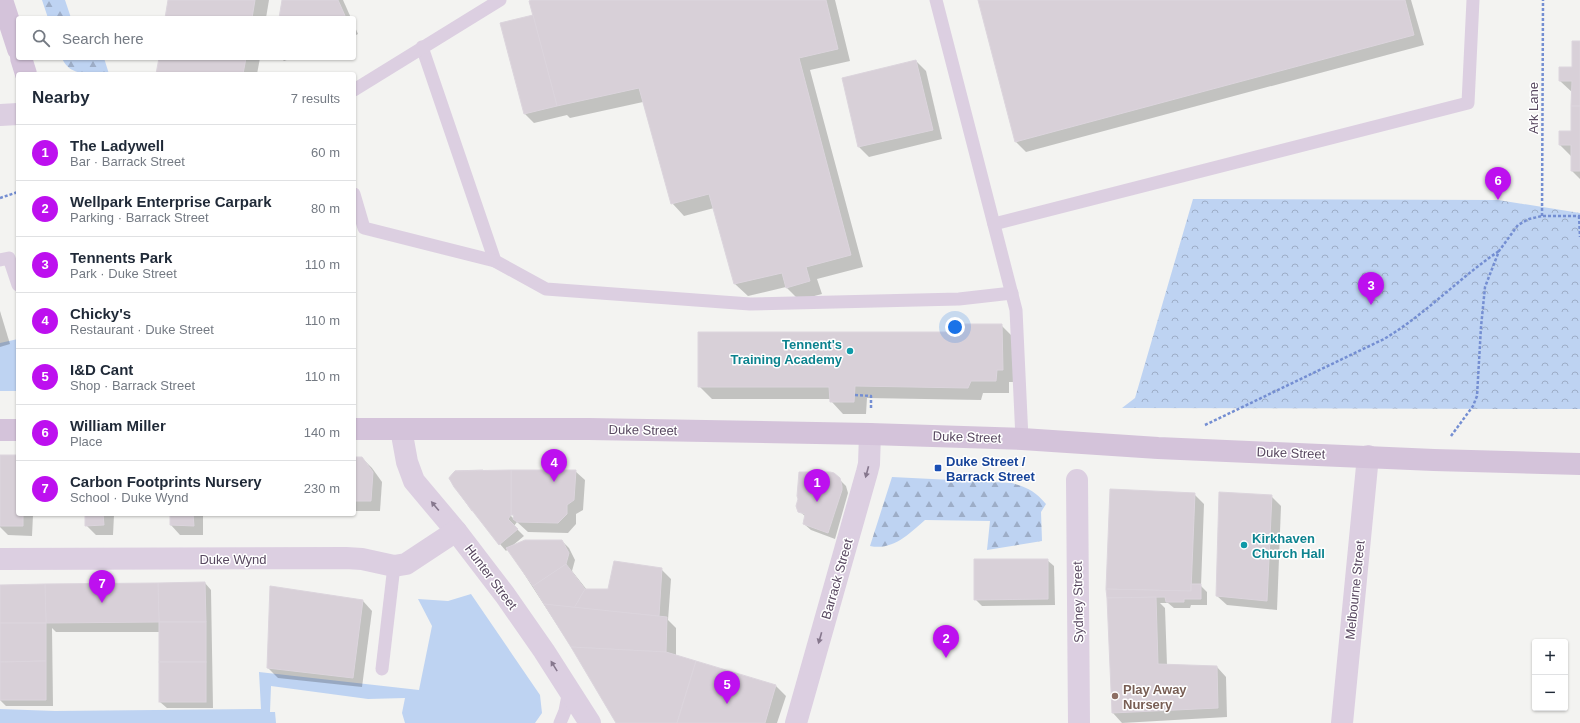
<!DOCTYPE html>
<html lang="en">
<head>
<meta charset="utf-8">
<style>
  body { margin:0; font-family:Arial,sans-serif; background:#f6f6f7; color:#1f2937 }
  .controls { position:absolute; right:12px; bottom:12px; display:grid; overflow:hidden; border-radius:4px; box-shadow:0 1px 3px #0004 }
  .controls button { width:36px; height:36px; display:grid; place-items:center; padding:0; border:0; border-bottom:1px solid #e0e1e3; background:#fff; color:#1f2937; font:20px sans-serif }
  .you { position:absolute; left:955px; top:327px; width:14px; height:14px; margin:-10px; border:3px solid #fff; border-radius:50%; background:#1a73e8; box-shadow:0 0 0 6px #1a73e833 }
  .badge { display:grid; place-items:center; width:26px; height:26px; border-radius:50%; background:#bd10ef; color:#fff; font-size:13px; font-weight:700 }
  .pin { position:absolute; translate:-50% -33px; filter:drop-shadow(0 1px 2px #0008) }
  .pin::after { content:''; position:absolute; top:21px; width:14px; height:12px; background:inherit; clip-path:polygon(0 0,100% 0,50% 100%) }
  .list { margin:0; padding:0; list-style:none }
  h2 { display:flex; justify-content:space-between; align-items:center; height:52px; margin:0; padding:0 16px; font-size:17px }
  h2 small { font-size:13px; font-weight:400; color:#747a83 }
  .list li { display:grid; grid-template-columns:26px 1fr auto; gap:12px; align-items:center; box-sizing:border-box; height:56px; padding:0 16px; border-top:1px solid #e0e1e3 }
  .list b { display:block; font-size:15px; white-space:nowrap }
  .list p { margin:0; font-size:13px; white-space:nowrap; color:#747a83 }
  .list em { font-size:13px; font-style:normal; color:#747a83 }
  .icon { flex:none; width:22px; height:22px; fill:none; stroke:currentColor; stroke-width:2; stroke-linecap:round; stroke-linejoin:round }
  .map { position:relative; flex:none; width:1580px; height:723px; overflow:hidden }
  .search { position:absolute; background:#fff; box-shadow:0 1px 3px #0004; left:16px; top:16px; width:340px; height:44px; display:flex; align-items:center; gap:10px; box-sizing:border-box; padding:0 14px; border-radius:4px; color:#747a83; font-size:15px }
  .panel { position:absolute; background:#fff; box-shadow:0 1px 3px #0004; left:16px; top:72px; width:340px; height:444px; border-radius:4px }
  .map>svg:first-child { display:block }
  .grass { fill:#bed3f2 }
  .forest { fill:url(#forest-firs) }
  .park { fill:url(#park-crowns) }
  .shadow { fill:#0003; fill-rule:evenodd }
  .building { fill:#d8d0d8; stroke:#dcd5dd }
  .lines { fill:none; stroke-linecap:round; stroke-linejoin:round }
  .path { stroke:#748ed2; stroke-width:2.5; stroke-dasharray:3 2; stroke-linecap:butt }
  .lane { stroke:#dccfe1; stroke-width:13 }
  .street { stroke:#dccfe1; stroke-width:22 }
  .secondary { stroke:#d4c3da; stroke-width:22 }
  .oneway { fill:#86778d }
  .culture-dot { fill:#0f9aa8; stroke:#fff; stroke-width:1.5 }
  .transit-dot { fill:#1a4fb4; stroke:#fff; stroke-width:1.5 }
  .education-dot { fill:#8d6e63; stroke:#fff; stroke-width:1.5 }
  .labels { text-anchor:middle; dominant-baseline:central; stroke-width:3; stroke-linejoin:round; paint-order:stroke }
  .street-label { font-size:13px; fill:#584860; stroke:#fff }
  .culture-label { font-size:13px; font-weight:bold; fill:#0d838f; stroke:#fff; text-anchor:end }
  .transit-label { font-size:13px; font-weight:bold; fill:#164399; stroke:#fff; text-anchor:start }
  .education-label { font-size:13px; font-weight:bold; fill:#785e54; stroke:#fff; text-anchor:start }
</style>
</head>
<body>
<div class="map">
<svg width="1580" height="723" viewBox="0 0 1580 723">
  <defs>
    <pattern id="forest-firs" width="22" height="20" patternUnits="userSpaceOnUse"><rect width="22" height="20" fill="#bed3f2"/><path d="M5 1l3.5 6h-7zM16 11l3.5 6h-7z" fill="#9dadc7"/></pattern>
    <pattern id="park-crowns" width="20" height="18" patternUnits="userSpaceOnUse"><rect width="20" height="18" fill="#bed3f2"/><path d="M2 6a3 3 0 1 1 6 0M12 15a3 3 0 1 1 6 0" fill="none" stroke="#9dadc7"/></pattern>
  </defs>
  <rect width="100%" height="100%" fill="#f3f3f1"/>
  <g class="grass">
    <path d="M18 339V391H0V343Z"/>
    <path d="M471 594 540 695 542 713 535 723H405L402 713 405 698 368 699 271 686 270 712H275L276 723H0V709L55 711 261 709 259 672 419 690 432 626 418 599 448 601Z"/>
  </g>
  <g class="forest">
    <path d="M42 0H65L71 18H48Z"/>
    <path d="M62 58H104L109 74C93 74 69 77 62 58Z"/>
    <path d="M892 477 1012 483C1028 488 1035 491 1046 504L1041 512 1042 541 987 550 990 521 925 520C910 533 893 551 870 546Z"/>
  </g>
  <path class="park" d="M1193 199 1498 200 1580 213V409L1122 408 1135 398Z"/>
  <g class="shadow">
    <path d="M169 0H269L266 18H166Z"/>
    <path d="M283 0H343L351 18H280Z"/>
    <path d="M534 0H835L850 61 810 70 863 267 817 279 822 294 799 300 786 287 748 296 735 284 714 208 684 216 672 203 643 102 570 118 567 115 534 123 525 114 535 18Z"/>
    <path d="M979 0H1411L1424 45 1026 152 1016 142Z"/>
    <path d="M354 25 358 34 354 36Z"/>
    <path d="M1580 42V179L1572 171V157L1560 145 1572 132 1573 93 1560 81 1572 68Z"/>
    <path d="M160 58H260L257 74H157Z"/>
    <path d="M281 58H292L284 61Z"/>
    <path d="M916 61 926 71 942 139 869 157 859 147 843 78Z"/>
    <path d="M0 311 10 344 0 347Z"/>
    <path d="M1001 325 1014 338 1015 382H1009V393H983L981 400 867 398 866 414H843L831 401 830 399H712L699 386Z"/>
    <path d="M0 457H18V514H226V516H203V535H180L171 525V516L114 515 113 535H96L86 525V516L33 515 32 536 8 535 0 527Z"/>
    <path d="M354 458H362L372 468 382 482 380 511H354Z"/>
    <path d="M575 471 585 480 583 510 576 514V524L568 533 528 532 517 522 514 526 524 536 512 546 562 541 569 548 575 560 572 571 587 590H609L661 569 671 579 668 620 676 628V656L776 686 786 696 777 723H617L592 679 508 549 506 551 500 544 473 510ZM508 511 515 517V520L507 512Z"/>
    <path d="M839 479 846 486 848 493 835 539 811 530 804 524 806 517 797 509Z"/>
    <path d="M1194 494 1204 504 1201 586 1207 592V605H1191L1190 608H1174L1168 603H1160L1165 608 1167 665 1217 667 1226 677 1227 717 1122 723 1113 713Z"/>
    <path d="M1271 496 1281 506 1277 610 1227 605 1217 596Z"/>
    <path d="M1047 560 1054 566 1055 605 982 606 975 599Z"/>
    <path d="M205 583 211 590 213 708H167L160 702V632H56L52 628 53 706H6L0 700V586Z"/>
    <path d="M363 601 372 611 362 687 278 678 268 668Z"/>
  </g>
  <g class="building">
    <path d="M168 0H255L252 18H165Z"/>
    <path d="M282 0H338L346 18H279Z"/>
    <path d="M531 0H826L838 49 799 58 851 255 806 267 810 281 786 288 782 273 734 284 709 194 671 204 639 88 557 106 529 1Z"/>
    <path d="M978 0H1405L1414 35 1015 142Z"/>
    <path d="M533 15 557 106 524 114 500 23Z"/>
    <path d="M1572 41H1580V106H1571L1572 81H1559V67H1572Z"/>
    <path d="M159 58H246L243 74H156Z"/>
    <path d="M916 60 933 130 858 147 842 78Z"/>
    <path d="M1571 106H1580V171H1571V145H1559V131H1571Z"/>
    <path d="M960 324H1002L1003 370H997L996 381H971L968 388 855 386 854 402H830L829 387H698V332H960Z"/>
    <path d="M0 455H18V514H23V526H0Z"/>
    <path d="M354 457H362L373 472 371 501H354Z"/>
    <path d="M483 470 488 497 472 511 449 478 455 471Z"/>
    <path d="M511 470H576L574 500 567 505V514L558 523 517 522 513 519 514 515H511Z"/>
    <path d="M511 470V515L508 519 518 529 499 545 454 487 449 478 455 471Z"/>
    <path d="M799 472H830L834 473 840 478 842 486V490L828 533 803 524 805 514 798 512 796 506 798 499 797 496Z"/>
    <path d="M1110 489 1195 493 1191 591 1106 589Z"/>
    <path d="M1219 492 1272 495 1267 601 1216 596Z"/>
    <path d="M85 514H103L104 525 85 526Z"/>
    <path d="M170 514H193L194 526 170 525Z"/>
    <path d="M525 540H562L569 553 566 564 533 586 506 548Z"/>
    <path d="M974 559H1048V599L974 600Z"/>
    <path d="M614 561 662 568 659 616 574 608 585 589H608Z"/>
    <path d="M566 564 585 589 574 608 544 604 533 586Z"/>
    <path d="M205 582 206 622H159L158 583Z"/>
    <path d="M158 583 159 622 46 623 45 584Z"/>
    <path d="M45 584 46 623H0V585Z"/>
    <path d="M1191 584H1201V599H1184V602H1166L1165 597 1107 598 1106 589 1191 591Z"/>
    <path d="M270 586 363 600 353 678 267 668Z"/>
    <path d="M1156 597 1158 664 1217 666 1218 708 1112 713 1107 598Z"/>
    <path d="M544 604 667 617 666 652 571 647Z"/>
    <rect x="159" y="622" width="47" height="40"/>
    <path d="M0 623H46V661L0 662Z"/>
    <path d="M571 647 666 652 696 661 677 723H616Z"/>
    <path d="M46 661V700H0V662Z"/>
    <path d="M696 661 776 685 765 723H677Z"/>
    <rect x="159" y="662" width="47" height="40"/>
  </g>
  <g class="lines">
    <g class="path">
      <path d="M0 198 18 192"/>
      <path d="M1542 216 1543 0"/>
      <path d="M1579 216 1580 237"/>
      <path d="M855 395 871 396V409"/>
      <path d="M1205 425 1384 339C1426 314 1459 278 1499 251"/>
      <path d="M1451 436 1473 406 1477 396 1481 327 1485 287 1499 251 1518 225 1529 219 1542 216H1580"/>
    </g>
    <g class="lane">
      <path d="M936 0 1016 310 1022 439"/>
      <path d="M422 47 495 261 546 289 750 304 959 299 1012 293"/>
      <path d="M354 90 500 0"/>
      <path d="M354 194 364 228 495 261"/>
      <path d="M994 224 1468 103 1473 0"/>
      <path d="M0 260 9 258 18 285"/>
      <path d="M382 669 394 566"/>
      <path d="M560 723 565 711 569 690"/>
    </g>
    <g class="street">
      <path d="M0 115 18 114"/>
      <path d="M401 429 407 462 414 481 456 531 505 595 544 651 590 723"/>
      <path d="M1077 480 1079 723"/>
      <path d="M0 559 346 558 362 559 394 566 406 564 456 531"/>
      <path d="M796 723 867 472 869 464 870 434"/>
      <path d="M1342 723 1368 456"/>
    </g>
    <g class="secondary">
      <path d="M2 0 18 49"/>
      <path d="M21 58 26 74"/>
      <path d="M354 429H589L870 434 1022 439 1158 448 1434 460 1580 464"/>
      <path d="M0 430H18"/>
    </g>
  </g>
  <defs><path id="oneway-solid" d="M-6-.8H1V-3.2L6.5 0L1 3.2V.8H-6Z"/></defs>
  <g class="oneway">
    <use href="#oneway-solid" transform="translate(867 472) rotate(105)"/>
    <use href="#oneway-solid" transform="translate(435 506) rotate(-130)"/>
    <use href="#oneway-solid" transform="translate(820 638) rotate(106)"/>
    <use href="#oneway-solid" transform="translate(554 666) rotate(-122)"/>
  </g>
  <g class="culture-dot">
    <circle cx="850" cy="351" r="4"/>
    <circle cx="1244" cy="545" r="4"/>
  </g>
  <rect class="transit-dot" x="934" y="464" width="8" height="8" rx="2"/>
  <circle class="education-dot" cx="1115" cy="696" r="4"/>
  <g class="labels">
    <g class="street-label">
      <text transform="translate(1533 108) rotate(-90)">Ark Lane</text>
      <text transform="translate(643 430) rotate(1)">Duke Street</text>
      <text transform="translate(967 437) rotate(2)">Duke Street</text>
      <text transform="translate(1291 453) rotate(2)">Duke Street</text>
      <text x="233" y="559">Duke Wynd</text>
      <text transform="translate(491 577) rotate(53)">Hunter Street</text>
      <text transform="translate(837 579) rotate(-74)">Barrack Street</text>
      <text transform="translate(1355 590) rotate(-84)">Melbourne Street</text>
      <text transform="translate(1078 602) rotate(-91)">Sydney Street</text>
    </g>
    <g class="culture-label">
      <text x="842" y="344">Tennent's<tspan x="842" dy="15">Training Academy</tspan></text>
      <text x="1252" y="538" text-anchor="start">Kirkhaven<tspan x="1252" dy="15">Church Hall</tspan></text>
    </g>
    <g class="transit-label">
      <text x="946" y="461">Duke Street /<tspan x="946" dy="15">Barrack Street</tspan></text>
    </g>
    <g class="education-label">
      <text x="1123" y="689">Play Away<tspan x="1123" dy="15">Nursery</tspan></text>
    </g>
  </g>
</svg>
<div class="controls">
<button>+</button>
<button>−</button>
</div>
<div class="you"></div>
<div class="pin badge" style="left:817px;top:502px">1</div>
<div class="pin badge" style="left:946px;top:658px">2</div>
<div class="pin badge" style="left:1371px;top:305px">3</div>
<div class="pin badge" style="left:554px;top:482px">4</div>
<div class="pin badge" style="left:727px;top:704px">5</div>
<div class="pin badge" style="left:1498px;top:200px">6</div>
<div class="pin badge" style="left:102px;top:603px">7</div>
<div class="search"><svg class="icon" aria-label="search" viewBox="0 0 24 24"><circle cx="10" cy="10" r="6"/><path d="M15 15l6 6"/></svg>Search here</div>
<section class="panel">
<h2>Nearby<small>7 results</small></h2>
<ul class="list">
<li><span class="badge">1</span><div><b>The Ladywell</b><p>Bar · Barrack Street</p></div><em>60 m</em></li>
<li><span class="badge">2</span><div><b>Wellpark Enterprise Carpark</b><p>Parking · Barrack Street</p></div><em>80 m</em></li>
<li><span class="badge">3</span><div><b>Tennents Park</b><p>Park · Duke Street</p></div><em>110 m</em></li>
<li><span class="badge">4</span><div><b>Chicky's</b><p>Restaurant · Duke Street</p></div><em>110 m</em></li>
<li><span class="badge">5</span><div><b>I&amp;D Cant</b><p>Shop · Barrack Street</p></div><em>110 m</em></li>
<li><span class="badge">6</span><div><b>William Miller</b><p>Place</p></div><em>140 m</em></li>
<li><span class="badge">7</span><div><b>Carbon Footprints Nursery</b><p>School · Duke Wynd</p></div><em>230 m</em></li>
</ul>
</section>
</div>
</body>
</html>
